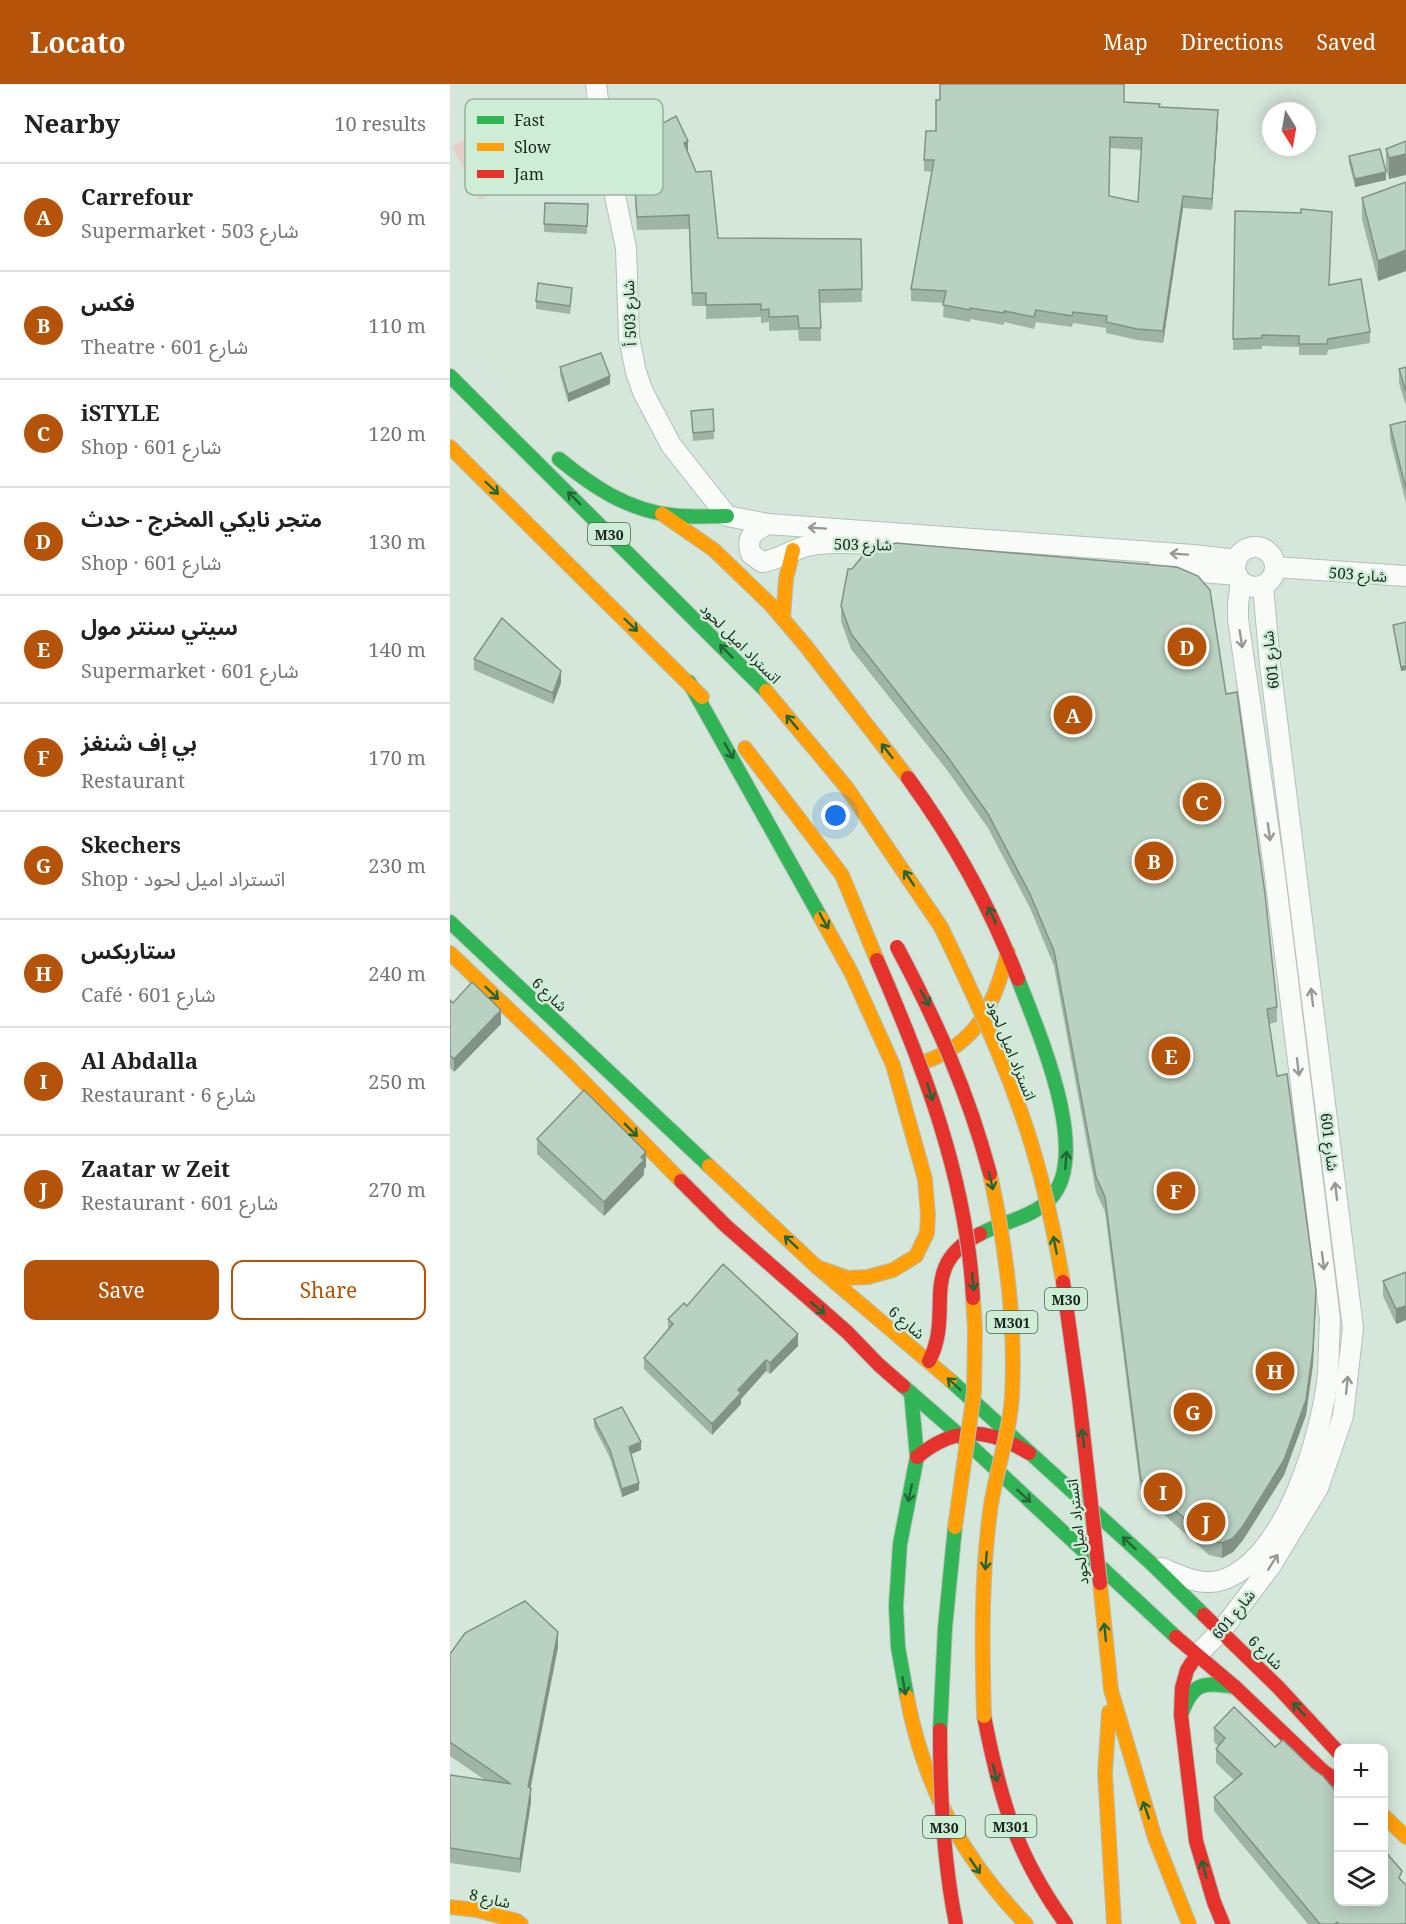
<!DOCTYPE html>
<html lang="en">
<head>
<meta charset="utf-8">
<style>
  body { margin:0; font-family:"Noto Serif","Noto Sans Arabic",serif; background:#f2f2f2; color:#222 }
  .controls { position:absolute; right:18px; bottom:18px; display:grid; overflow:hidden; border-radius:12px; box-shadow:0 3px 15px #0003 }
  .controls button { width:54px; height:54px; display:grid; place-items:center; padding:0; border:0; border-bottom:2px solid #e0e0e0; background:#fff; color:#222; font:30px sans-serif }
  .compass { position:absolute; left:812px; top:18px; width:54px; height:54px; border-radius:50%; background:#fff; box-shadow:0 3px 15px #0003; rotate:169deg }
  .you { position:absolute; left:386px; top:732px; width:21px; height:21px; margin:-15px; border:4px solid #fff; border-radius:50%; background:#1a73e8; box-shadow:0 0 0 9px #1a73e833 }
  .badge { display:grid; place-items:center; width:39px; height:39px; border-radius:50%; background:#b45309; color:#fff; font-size:20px; font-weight:700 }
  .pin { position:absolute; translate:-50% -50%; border:3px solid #fff; box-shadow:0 2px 6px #0006 }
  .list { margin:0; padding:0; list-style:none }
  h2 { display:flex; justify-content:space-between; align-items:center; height:78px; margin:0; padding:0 24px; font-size:26px }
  h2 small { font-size:20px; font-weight:400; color:#767676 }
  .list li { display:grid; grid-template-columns:39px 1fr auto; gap:18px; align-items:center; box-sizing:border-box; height:108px; padding:0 24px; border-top:2px solid #e0e0e0 }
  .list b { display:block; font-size:22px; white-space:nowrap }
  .list p { margin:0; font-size:20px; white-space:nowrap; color:#767676 }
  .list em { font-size:20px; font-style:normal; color:#767676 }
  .actions { display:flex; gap:12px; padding:18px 24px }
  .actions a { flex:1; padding:14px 0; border:2px solid #b45309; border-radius:12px; text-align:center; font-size:21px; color:#b45309 }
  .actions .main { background:#b45309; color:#fff }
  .icon { flex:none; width:33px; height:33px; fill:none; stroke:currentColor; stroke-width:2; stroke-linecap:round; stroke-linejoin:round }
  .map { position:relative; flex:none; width:956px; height:1840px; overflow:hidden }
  header { display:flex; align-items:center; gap:36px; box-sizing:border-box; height:84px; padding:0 30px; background:#b45309; color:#fff }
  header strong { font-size:28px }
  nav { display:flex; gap:33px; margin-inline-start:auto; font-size:21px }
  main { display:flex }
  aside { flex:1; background:#fff }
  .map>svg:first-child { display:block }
  .pitch { fill:#e7cecb }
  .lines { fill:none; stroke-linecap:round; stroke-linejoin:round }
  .street-casing { stroke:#b3c1b7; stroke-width:22 }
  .fast-casing { stroke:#b3c1b7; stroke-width:16 }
  .slow-casing { stroke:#b3c1b7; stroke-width:16 }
  .jam-casing { stroke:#b3c1b7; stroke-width:16 }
  .street { stroke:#f9fbf9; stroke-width:20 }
  .fast { stroke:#30b455; stroke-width:14 }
  .slow { stroke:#ff9f0a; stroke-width:14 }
  .jam { stroke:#e5322d; stroke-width:14 }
  .slow-bridge-casing { stroke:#b3c1b7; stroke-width:16; stroke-linecap:butt }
  .jam-bridge-casing { stroke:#b3c1b7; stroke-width:16; stroke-linecap:butt }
  .slow-bridge { stroke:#ff9f0a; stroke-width:14 }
  .jam-bridge { stroke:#e5322d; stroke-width:14 }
  .wall { fill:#9fb4a5; fill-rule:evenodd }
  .shaded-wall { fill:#829286 }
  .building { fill:#b9d1c0; stroke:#829286; stroke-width:1.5; fill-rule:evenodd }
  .oneway { stroke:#236536 }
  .oneway2 { stroke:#949a96 }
  .labels { text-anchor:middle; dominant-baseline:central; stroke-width:5; stroke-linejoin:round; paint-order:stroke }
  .shield { fill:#ceedd6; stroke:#4f6054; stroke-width:1.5 }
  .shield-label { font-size:14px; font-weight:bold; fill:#19241c }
  .street-label { font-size:15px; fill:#19241c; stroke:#ceedd6 }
  .key { fill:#ceedd6; stroke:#98b19e; stroke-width:1.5 }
  .key-label { font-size:16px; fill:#19241c }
</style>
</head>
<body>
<header>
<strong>Locato</strong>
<nav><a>Map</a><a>Directions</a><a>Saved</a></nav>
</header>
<main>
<aside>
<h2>Nearby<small>10 results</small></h2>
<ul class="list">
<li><span class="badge">A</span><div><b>Carrefour</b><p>Supermarket · شارع 503</p></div><em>90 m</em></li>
<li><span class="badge">B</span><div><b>فكس</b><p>Theatre · شارع 601</p></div><em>110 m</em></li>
<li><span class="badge">C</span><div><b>iSTYLE</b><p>Shop · شارع 601</p></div><em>120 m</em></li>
<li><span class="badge">D</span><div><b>متجر نايكي المخرج - حدث</b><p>Shop · شارع 601</p></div><em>130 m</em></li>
<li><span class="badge">E</span><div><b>سيتي سنتر مول</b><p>Supermarket · شارع 601</p></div><em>140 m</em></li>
<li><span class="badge">F</span><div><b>بي إف شنغز</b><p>Restaurant</p></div><em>170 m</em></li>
<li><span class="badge">G</span><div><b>Skechers</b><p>Shop · اتستراد اميل لحود</p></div><em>230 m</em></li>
<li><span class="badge">H</span><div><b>ستاربكس</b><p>Café · شارع 601</p></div><em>240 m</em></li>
<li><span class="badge">I</span><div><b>Al Abdalla</b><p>Restaurant · شارع 6</p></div><em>250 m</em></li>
<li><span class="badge">J</span><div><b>Zaatar w Zeit</b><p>Restaurant · شارع 601</p></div><em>270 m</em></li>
</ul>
<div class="actions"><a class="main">Save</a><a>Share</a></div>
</aside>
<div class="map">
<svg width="956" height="1840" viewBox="0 0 956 1840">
  <rect width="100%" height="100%" fill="#d5e6da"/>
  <path class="pitch" d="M27 49 55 105 29 116 2 62Z"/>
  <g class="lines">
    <g class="street-casing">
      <g id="street">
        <path d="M146 0 153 55 176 164 179 254 186 288 193 308 221 361 277 432 318 440 743 471 787 476"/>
        <path d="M318 440C304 447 295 453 301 470L312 478C328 476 341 466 357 462 377 458 398 459 419 460"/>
        <circle cx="805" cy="483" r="20"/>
        <path d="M825 483 956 492"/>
        <path d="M708 484 787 491"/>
        <path d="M711 1484C730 1491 751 1503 772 1496 836 1475 872 1350 878 1290 879 1271 879 1253 880 1235L824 783 788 535V520L791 497"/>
        <path d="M746 1572 771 1547 820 1483 868 1404 893 1332 903 1244 820 580 813 502"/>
      </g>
    </g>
    <g class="fast-casing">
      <g id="fast">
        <path d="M0 292 316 607"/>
        <path d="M109 375C142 402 177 426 221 431 239 434 258 432 277 432"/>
        <path d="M239 598 371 834"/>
        <path d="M0 838 259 1082"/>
        <path d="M530 1150C552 1138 582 1134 600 1115 643 1070 587 945 568 895"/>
        <path d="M500 1296 702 1480 754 1531"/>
        <path d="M453 1302 508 1350 726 1553"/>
        <path d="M457 1613 448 1563 446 1522 450 1460 467 1373 461 1309"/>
        <path d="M731 1631C743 1598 752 1598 785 1603"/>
        <path d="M490 1646 495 1544 505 1443"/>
      </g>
    </g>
    <g class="slow-casing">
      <g id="slow">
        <path d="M0 363 252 613"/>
        <path d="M212 430 264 466 321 521 355 561 458 694"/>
        <path d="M333 535 336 495 343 466"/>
        <path d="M316 607 397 704 491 843"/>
        <path d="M295 664 392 791 427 876"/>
        <path d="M0 869 119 983 231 1097"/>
        <path d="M474 978C529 959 543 921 558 868"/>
        <path d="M259 1082 367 1183 500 1296"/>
        <path d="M367 1183 398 1194 418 1193 443 1186 466 1172 477 1149 478 1131 475 1095 443 981 401 888 371 834"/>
        <path d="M661 1606 705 1754 739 1840"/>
        <path d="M457 1613C474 1703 512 1774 576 1840"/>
        <path d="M659 1628 655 1689 664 1840"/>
        <path d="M934 1732 956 1753"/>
        <path d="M0 1823 27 1826 67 1837 71 1840"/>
      </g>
    </g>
    <g class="jam-casing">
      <g id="jam">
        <path d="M458 694C504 757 540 822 568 895"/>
        <path d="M231 1097 276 1142 397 1248 429 1281 453 1302"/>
        <path d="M479 1277C505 1228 466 1182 530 1150"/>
        <path d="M467 1373C506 1341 537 1344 579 1369"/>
        <path d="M754 1531 828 1603 888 1668"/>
        <path d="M726 1553 785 1603 874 1688 888 1697"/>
        <path d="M746 1572 737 1586 732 1604 731 1631 746 1757 764 1818 773 1840"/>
        <path d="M534 1632C550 1715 566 1771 616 1840"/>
      </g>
    </g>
    <use href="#street" class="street"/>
    <use href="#fast" class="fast"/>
    <use href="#slow" class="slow"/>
    <use href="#jam" class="jam"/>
    <g class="slow-bridge-casing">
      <g id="slow-bridge">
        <path d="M491 843C523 909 554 976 577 1046 593 1095 604 1146 613 1198"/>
        <path d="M505 1443 524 1308 525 1246 523 1214"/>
        <path d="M650 1499 661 1606"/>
        <path d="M534 1632C532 1564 531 1495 540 1428 545 1388 560 1351 562 1311 566 1237 556 1163 540 1090"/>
      </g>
    </g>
    <g class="jam-bridge-casing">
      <g id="jam-bridge">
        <path d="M447 863C487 938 518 1008 540 1090"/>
        <path d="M427 876C474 984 517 1095 523 1214"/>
        <path d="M613 1198 629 1314 650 1499"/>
        <path d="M490 1646C490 1711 493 1776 506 1840"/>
      </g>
    </g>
    <use href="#slow-bridge" class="slow-bridge"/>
    <use href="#jam-bridge" class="jam-bridge"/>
  </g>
  <g class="wall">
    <path d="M490 16 674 18 710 23 768 37 762 126 733 124 713 259 687 256 656 249V244L623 239 622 243 586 238 584 245 554 238V241L520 235V238L493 233 494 219 461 217V205L482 88 474 87V76L486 47ZM660 64 692 66 688 118 659 112Z"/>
    <path d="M184 55 238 70 268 154 411 155 412 218 370 219 371 257H349L348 246 319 247V238L311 239V233L256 235V222H242L239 145 187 146 184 92 200 91 184 68Z"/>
    <path d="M956 57 939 95 936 85V65Z"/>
    <path d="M899 72 936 96 905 103 899 79Z"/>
    <path d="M956 98V187L928 197 912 135V114Z"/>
    <path d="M138 120 137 150 94 148V140Z"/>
    <path d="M785 127 920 248V259L878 266 877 271H849V263L812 262V265L783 266Z"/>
    <path d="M122 211 120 230 86 225V217Z"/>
    <path d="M110 283 160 300 118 318 110 291Z"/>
    <path d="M956 283V322L949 299V285Z"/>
    <path d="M241 327 264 347V355L243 357Z"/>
    <path d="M956 337V419L940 355V341Z"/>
    <path d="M391 522 776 610 827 923V938L819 940 827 992 866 1220 863 1280 856 1331 834 1391 793 1456 783 1468 772 1474 759 1471 691 1410 655 1128 646 1108 604 882 580 824 538 744 497 686 401 565 391 537Z"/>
    <path d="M956 538V586L951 587 943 541Z"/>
    <path d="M24 575 111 599 103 620 24 586Z"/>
    <path d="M0 916 3 919 51 940 4 988 0 984Z"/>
    <path d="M87 1055 196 1083 194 1085V1091L154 1132 87 1070Z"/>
    <path d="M956 1188V1236L946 1240 933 1212V1197Z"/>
    <path d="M237 1222 348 1262 320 1290 316 1287 291 1315V1320L262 1351 194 1285V1274L218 1246V1235Z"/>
    <path d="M144 1335 191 1366 181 1370 189 1406 172 1413 160 1374 144 1343Z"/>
    <path d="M108 1563 80 1703 81 1718 70 1789 0 1779V1691L35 1696 0 1672V1570Z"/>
    <path d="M764 1644 952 1797 956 1840H858L764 1727V1713L784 1696 766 1679V1665L768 1662 764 1658Z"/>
  </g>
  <g class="shaded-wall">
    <path d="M768 26V37L762 126V115Z"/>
    <path d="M238 57V71L234 59Z"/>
    <path d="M956 70V91L939 95V74Z"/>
    <path d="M936 88V96L905 103V95Z"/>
    <path d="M733 112V124L713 259V247Z"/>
    <path d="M956 166V187L928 197V177Z"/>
    <path d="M160 292V300L118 318V310Z"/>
    <path d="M956 582V586L951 587V583Z"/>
    <path d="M111 587V599L103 620V609Z"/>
    <path d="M51 926V940L4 988V975Z"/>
    <path d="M196 1068V1083L194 1085V1091L154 1132V1118Z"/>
    <path d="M866 1206 863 1280 856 1331 834 1391 793 1456 783 1468 772 1474V1459Z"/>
    <path d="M956 1222V1236L946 1240V1225Z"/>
    <path d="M348 1250V1262L320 1290V1279Z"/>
    <path d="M316 1276V1287L291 1315V1320L262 1351V1340L288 1306Z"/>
    <path d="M191 1358V1366L179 1371V1363Z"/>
    <path d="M189 1399V1406L172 1413V1405Z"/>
    <path d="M108 1548V1563L78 1717V1703Z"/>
    <path d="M81 1704V1718L70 1789V1775Z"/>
  </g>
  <g class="building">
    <path d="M490 0H674V18L710 20 709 23 768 26 762 115 733 112 713 247 687 245 656 238 657 232 623 228 622 232 586 226 584 233 554 227V229L520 224V226L493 221 496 207 461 205 484 76H474L476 47H486V16H490ZM660 53 692 54 688 118 659 112Z"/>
    <path d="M226 32 238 57 234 59 246 88 261 87 268 154 411 155 412 205 369 206 371 244H349L348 232 319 233V225L311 226V220L256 221V209H242L239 131 187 133 184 92 209 91 184 55Z"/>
    <path d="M956 57V70L939 74 936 65Z"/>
    <path d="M930 65 936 88 905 95 899 72Z"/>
    <path d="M956 98V166L928 177 912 114Z"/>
    <path d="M95 119 138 120 137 142 94 140Z"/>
    <path d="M851 125 882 128 879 201 911 195 920 248 878 255 877 260H849V252L812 251V254L783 255 785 127 851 129Z"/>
    <path d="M88 199 122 204 120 222 86 217Z"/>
    <path d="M151 269 160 292 118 310 110 283Z"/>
    <path d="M956 283V308L949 285Z"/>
    <path d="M263 325 264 347 243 349 241 327Z"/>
    <path d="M956 337V405L940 341Z"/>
    <path d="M446 459 727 483 748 492 760 506 776 610 787 608 815 810 827 923 817 925 827 992 837 990 866 1206 863 1265 856 1316 834 1376 793 1442 783 1454 772 1459 759 1456 691 1396 655 1113 646 1093 604 867 580 810 538 730 497 672 401 550 391 522 398 485H402L415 469Z"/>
    <path d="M52 534 111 587 103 609 24 575Z"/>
    <path d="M956 538V582L951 583 943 541Z"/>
    <path d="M22 898 51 926 4 975 0 971V916L3 919Z"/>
    <path d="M134 1006 196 1068 191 1073 194 1076 154 1118 87 1055Z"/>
    <path d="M273 1180 348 1250 320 1279 316 1276 288 1306 291 1309 262 1340 194 1274 223 1240 218 1235 234 1219 237 1222Z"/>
    <path d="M956 1188V1222L946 1225 933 1197Z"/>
    <path d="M172 1323 191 1358 179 1363 189 1399 172 1405 160 1366 144 1335Z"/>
    <path d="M75 1517 108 1548 78 1703 81 1704 70 1775 0 1764V1691L61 1700 0 1658V1570L15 1549Z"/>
    <path d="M784 1623 825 1663 833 1656 863 1685 873 1692 888 1710V1818H933V1765L952 1787 949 1794 956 1801V1840H889L887 1838 885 1840H870L764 1713 792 1690 766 1665 775 1654 764 1644Z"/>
  </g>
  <defs><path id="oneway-shaft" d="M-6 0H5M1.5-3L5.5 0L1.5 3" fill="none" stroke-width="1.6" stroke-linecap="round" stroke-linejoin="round" transform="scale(1.5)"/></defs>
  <g class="oneway">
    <use href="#oneway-shaft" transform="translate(42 404) rotate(44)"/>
    <use href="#oneway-shaft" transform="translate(124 414) rotate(-135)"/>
    <use href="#oneway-shaft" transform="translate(181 541) rotate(44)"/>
    <use href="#oneway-shaft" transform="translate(276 567) rotate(-135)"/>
    <use href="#oneway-shaft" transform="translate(342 638) rotate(-130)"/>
    <use href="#oneway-shaft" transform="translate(279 667) rotate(60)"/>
    <use href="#oneway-shaft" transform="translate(437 667) rotate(-128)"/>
    <use href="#oneway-shaft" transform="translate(459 794) rotate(-124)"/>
    <use href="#oneway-shaft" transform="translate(542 831) rotate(-115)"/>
    <use href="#oneway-shaft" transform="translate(374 837) rotate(61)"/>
    <use href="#oneway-shaft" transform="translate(42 909) rotate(44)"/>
    <use href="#oneway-shaft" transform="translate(475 914) rotate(61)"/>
    <use href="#oneway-shaft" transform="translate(480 1008) rotate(71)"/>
    <use href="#oneway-shaft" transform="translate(181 1046) rotate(45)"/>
    <use href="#oneway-shaft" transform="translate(616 1076) rotate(-85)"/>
    <use href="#oneway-shaft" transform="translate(541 1097) rotate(77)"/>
    <use href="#oneway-shaft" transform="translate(341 1158) rotate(-137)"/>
    <use href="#oneway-shaft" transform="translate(605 1161) rotate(-101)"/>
    <use href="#oneway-shaft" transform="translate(523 1198) rotate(84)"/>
    <use href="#oneway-shaft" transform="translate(368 1224) rotate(40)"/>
    <use href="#oneway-shaft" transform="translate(504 1300) rotate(-138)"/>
    <use href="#oneway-shaft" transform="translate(633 1354) rotate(-97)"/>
    <use href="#oneway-shaft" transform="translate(460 1409) rotate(102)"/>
    <use href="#oneway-shaft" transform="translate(574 1412) rotate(43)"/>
    <use href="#oneway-shaft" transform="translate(679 1459) rotate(-138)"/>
    <use href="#oneway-shaft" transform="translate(536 1477) rotate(95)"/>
    <use href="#oneway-shaft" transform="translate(655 1548) rotate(-96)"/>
    <use href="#oneway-shaft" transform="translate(454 1602) rotate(80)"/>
    <use href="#oneway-shaft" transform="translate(849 1625) rotate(-133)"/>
    <use href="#oneway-shaft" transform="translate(545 1689) rotate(76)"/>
    <use href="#oneway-shaft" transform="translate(696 1726) rotate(-109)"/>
    <use href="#oneway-shaft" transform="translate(525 1782) rotate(56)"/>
    <use href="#oneway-shaft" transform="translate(754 1785) rotate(-106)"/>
  </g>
  <g class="oneway2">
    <use href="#oneway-shaft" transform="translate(367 444) rotate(-176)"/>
    <use href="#oneway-shaft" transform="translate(729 470) rotate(-176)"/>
    <use href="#oneway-shaft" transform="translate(791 555) rotate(81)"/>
    <use href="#oneway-shaft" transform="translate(819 748) rotate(82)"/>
    <use href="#oneway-shaft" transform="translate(862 913) rotate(-97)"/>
    <use href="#oneway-shaft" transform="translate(848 983) rotate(83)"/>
    <use href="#oneway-shaft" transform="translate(886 1107) rotate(-97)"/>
    <use href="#oneway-shaft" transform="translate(873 1177) rotate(83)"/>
    <use href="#oneway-shaft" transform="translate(897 1301) rotate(-84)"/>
    <use href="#oneway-shaft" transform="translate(823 1478) rotate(-58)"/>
  </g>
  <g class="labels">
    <g class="shield">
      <rect x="138" y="439" width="42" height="22" rx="4.5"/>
      <rect x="595" y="1204" width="42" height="22" rx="4.5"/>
      <rect x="536.5" y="1227" width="51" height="22" rx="4.5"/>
      <rect x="535.5" y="1731" width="51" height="22" rx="4.5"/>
      <rect x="473" y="1732" width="42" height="22" rx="4.5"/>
    </g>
    <g class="shield-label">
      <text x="159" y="450">M30</text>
      <text x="616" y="1215">M30</text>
      <text x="562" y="1238">M301</text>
      <text x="561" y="1742">M301</text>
      <text x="494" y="1743">M30</text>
    </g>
    <g class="street-label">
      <text transform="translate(179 229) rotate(-92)">شارع 503 أ</text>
      <text transform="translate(413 460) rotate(1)">شارع 503</text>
      <text transform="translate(908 490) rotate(4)">شارع 503</text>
      <text transform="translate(291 559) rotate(45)">اتستراد اميل لحود</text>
      <text transform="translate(820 576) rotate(-96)">شارع 601</text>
      <text transform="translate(100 910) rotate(43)">شارع 6</text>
      <text transform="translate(562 966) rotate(68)">اتستراد اميل لحود</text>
      <text transform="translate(880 1058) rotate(83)">شارع 601</text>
      <text transform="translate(457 1238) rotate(40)">شارع 6</text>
      <text transform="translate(627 1448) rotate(-96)">اتستراد اميل لحود</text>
      <text transform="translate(783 1530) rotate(-51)">شارع 601</text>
      <text transform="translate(816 1568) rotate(44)">شارع 6</text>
      <text transform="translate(40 1814) rotate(13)">شارع 8</text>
    </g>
  </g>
  <rect x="15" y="15" width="198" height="96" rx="9" class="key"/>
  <rect x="27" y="32" width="27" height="8" fill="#30b455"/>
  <rect x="27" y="59" width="27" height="8" fill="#ff9f0a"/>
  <rect x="27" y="86" width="27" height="8" fill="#e5322d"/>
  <g class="key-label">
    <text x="64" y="42">Fast</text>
    <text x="64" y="69">Slow</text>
    <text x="64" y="96">Jam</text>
  </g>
</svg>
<div class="controls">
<button>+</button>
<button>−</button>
<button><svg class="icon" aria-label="layers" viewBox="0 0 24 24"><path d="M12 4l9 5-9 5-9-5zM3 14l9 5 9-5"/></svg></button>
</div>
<svg class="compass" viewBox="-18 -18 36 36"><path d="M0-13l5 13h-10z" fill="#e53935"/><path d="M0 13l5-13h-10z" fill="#767676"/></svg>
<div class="you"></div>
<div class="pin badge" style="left:623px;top:631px">A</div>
<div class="pin badge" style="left:704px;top:777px">B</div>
<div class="pin badge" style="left:752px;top:718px">C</div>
<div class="pin badge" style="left:737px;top:563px">D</div>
<div class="pin badge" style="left:721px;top:972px">E</div>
<div class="pin badge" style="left:726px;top:1107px">F</div>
<div class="pin badge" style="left:743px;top:1328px">G</div>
<div class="pin badge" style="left:825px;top:1287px">H</div>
<div class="pin badge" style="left:713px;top:1408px">I</div>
<div class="pin badge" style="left:756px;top:1438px">J</div>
</div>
</main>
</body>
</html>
